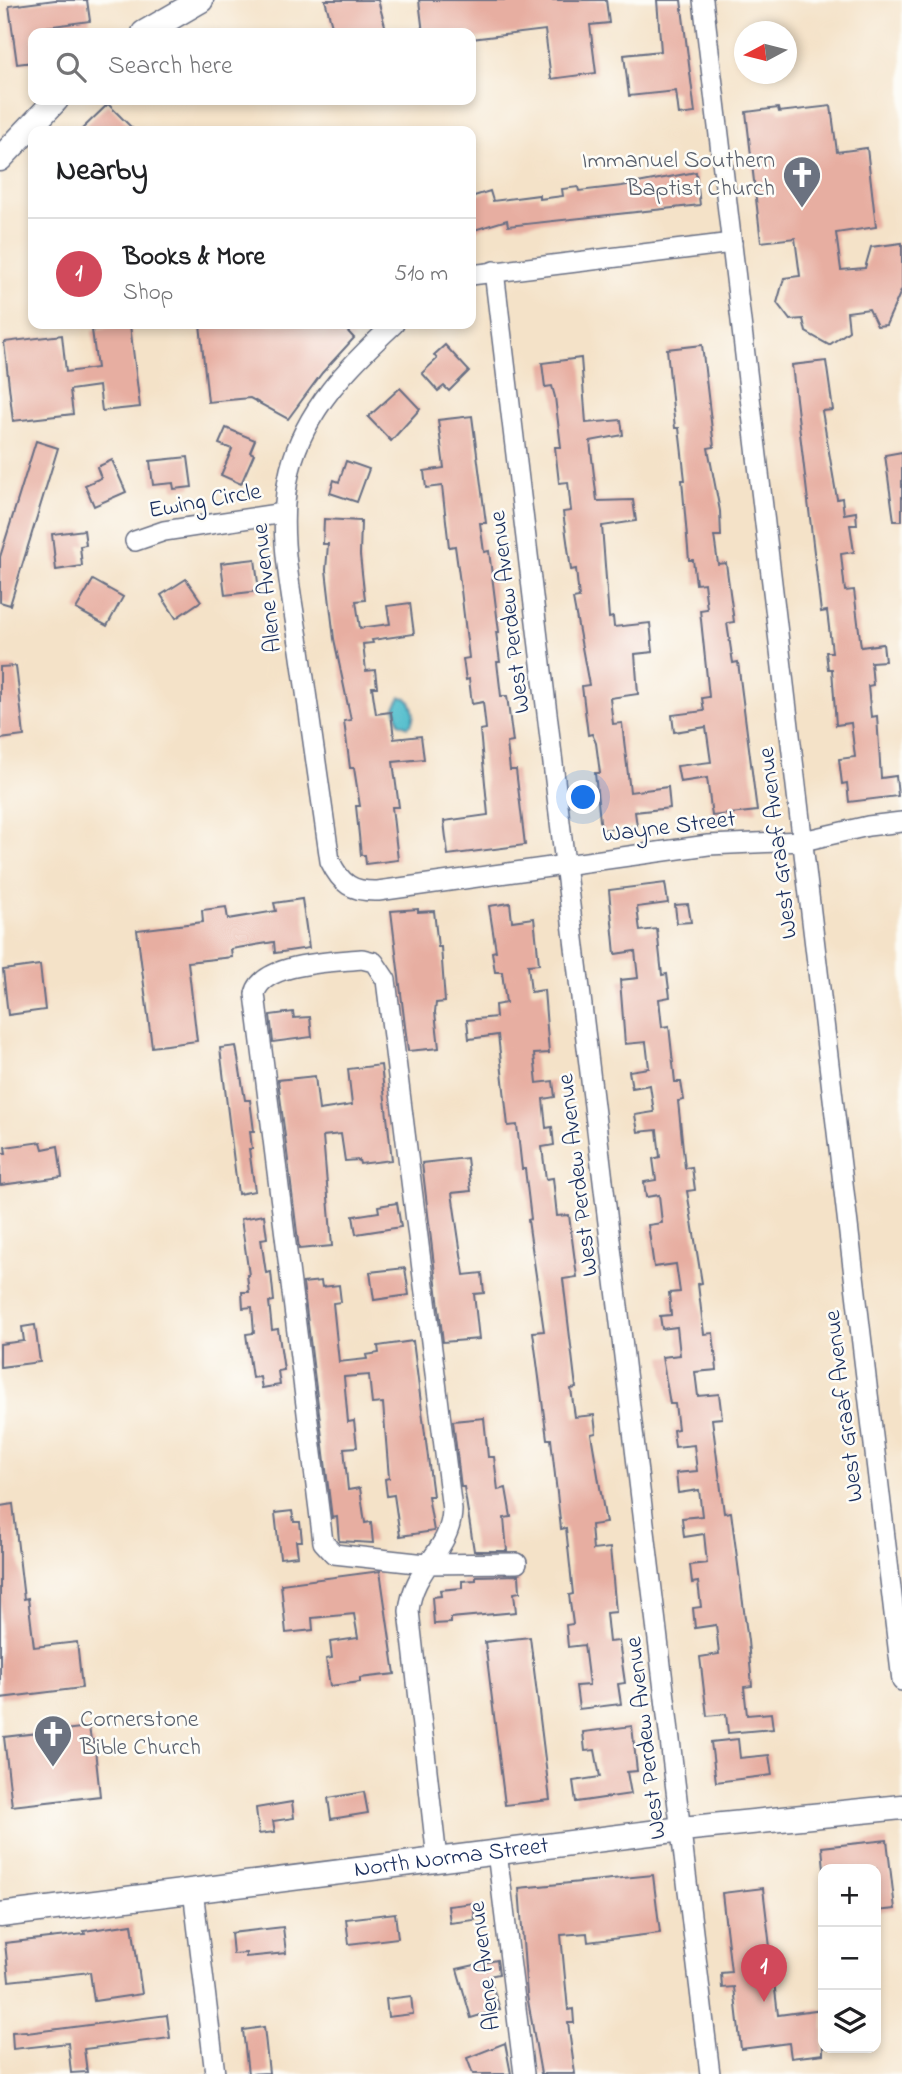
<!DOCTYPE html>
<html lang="en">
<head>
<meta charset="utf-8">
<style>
  body { margin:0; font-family:"Indie Flower",sans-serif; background:#f2f2f2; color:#202124 }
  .controls { position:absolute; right:21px; bottom:21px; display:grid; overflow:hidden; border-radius:14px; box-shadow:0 4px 10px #0003 }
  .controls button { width:63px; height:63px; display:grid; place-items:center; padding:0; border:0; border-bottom:2px solid #e0e0e0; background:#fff; color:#202124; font:35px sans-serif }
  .compass { position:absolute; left:734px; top:21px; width:63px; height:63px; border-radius:50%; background:#fff; box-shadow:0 4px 10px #0003; rotate:263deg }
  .you { position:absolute; left:584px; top:798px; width:24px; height:24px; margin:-18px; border:5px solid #fff; border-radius:50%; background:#1a73e8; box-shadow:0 0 0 10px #1a73e833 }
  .badge { display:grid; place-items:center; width:46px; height:46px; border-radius:50%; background:#d1495b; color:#fff; font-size:23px; font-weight:700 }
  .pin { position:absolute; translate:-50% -58px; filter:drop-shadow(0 2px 4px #0008) }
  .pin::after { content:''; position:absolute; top:37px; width:24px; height:21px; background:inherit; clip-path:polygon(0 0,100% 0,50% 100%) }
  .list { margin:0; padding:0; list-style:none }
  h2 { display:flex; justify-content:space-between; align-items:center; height:91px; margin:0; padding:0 28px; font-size:30px }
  h2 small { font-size:23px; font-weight:400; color:#757577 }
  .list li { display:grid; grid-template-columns:46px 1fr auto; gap:21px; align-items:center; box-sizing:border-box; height:112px; padding:0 28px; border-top:2px solid #e0e0e0 }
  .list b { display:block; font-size:26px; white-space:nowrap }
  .list p { margin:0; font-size:23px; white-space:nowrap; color:#757577 }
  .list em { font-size:23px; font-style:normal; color:#757577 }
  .icon { flex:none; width:38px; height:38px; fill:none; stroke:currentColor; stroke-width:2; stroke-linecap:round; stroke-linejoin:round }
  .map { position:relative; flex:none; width:902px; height:2074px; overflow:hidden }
  .search { position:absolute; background:#fff; box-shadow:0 4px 10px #0003; left:28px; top:28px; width:448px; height:77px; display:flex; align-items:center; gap:18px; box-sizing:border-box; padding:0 24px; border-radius:14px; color:#757577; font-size:26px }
  .panel { position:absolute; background:#fff; box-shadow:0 4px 10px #0003; left:28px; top:126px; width:448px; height:203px; border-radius:14px }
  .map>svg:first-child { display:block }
  .water { fill:#51bdcc; stroke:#367695; stroke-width:2 }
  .building { fill:#e7aea1 }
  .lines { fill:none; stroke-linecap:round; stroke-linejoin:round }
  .minor-casing { stroke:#676e83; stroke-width:22 }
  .tertiary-casing { stroke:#676e83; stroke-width:27 }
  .minor { stroke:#fff; stroke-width:19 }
  .tertiary { stroke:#fff; stroke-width:24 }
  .labels { text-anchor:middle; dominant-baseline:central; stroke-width:5; stroke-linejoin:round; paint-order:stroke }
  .worship-label { font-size:24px; fill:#5b616d; stroke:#fdfcf7; text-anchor:end }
  .street-label { font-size:24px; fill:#1b2f5e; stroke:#fdfcf7 }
</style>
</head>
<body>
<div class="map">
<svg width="902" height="2074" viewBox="0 0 902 2074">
  <rect width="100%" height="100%" fill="#fdfcf7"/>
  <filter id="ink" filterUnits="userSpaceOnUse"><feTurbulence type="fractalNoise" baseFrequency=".0143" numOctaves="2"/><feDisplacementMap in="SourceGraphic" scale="14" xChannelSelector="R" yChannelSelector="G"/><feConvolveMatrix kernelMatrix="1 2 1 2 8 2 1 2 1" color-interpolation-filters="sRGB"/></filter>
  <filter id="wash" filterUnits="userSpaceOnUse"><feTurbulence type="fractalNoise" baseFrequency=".00686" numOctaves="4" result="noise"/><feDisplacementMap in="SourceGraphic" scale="28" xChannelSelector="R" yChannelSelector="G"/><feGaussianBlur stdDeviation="1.57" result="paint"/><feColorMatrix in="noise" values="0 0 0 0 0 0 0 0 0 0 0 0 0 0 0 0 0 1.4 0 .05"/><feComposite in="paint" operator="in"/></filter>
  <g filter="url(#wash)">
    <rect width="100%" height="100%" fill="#f4e2c8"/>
    <path class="water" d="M401 697 407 698C414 706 417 719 408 727L399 723 395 707Z"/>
    <g id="blocks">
      <g class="building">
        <path d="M55 0H87L90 21 45 27 46 33H33V62L17 64 9 6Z"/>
        <path d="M325 0H378L387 33H334Z"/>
        <path d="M419 0H606L609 23 590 25 596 73 551 79 545 30 471 39V33H423Z"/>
        <path d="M657 0H681L695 113 679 115 676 91 629 96 624 55 661 51Z"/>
        <path d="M108 104 135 131H80Z"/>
        <path d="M831 106 837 152 867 148 876 227 836 233 841 270 865 268 871 247 902 243V289L886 325 877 326 869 309 847 312 849 331 829 345 806 332 803 319 790 320 777 303 784 278 800 276 795 238 761 242 746 112 778 108 779 112Z"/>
        <path d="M696 172 700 205 508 226 507 220 471 231V197L490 191 493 201 539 195V199L563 196 562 189 578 187 579 191 622 186Z"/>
        <path d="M200 324H341L354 338 322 373 288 419 250 398 208 402Z"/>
        <path d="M130 325 140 407 102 411 99 386 70 390 73 414 13 421 4 342 62 335 66 372 97 368 92 330Z"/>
        <path d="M445 345 469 371 449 391 444 386 438 391 422 373 437 359 434 355Z"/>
        <path d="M702 345 714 447 708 448 720 511 721 536H714L718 564 726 563 734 622 727 623 731 650 733 663 738 662 757 811 712 816 707 778 680 782 677 766 711 762 706 727 674 732 672 715 704 711 702 698 709 697 700 610 707 609 704 583 696 584 693 560H689L682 480H685L679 428H675L667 349Z"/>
        <path d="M581 358 586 423 621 420 623 435 590 441 597 501 633 500 636 521 602 526 609 618 613 617 614 627 650 623 653 652 635 654 638 694 610 698 613 724 622 723 630 792 668 787 670 808 635 812 637 826 601 830 595 773H600L596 743 592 734 588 735 582 686 589 685 573 599 579 598 576 569 571 570 563 512 571 511 568 482 559 483 555 447H561L555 397 552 386 545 387 542 363Z"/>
        <path d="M826 361 833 410 822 411 837 499 842 498 844 514 856 512 857 525H850L854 552 841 554 845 591 854 590 861 647 883 644 885 661 871 662 873 685 868 686 871 717 877 716 881 778 896 776 898 796 849 802 847 783 842 784 839 759 855 757 851 723 836 725 832 669H828L826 652H832L827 611 821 612 792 365Z"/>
        <path d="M400 388 420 409 391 441 368 417Z"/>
        <path d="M472 416 486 523H480L484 552 489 551 499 632H496L500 662H497L501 696H507L513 742 507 743 510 770H516L525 845 448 855 444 821 488 815 480 730 486 729 483 702 472 704 469 679 466 680 463 659 469 658 461 590 455 546 449 547 442 486 426 488 424 471 444 468 438 420Z"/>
        <path d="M226 428 255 440 250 452 254 454 241 484 221 475 232 449 219 444Z"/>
        <path d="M36 441 58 448 10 605 0 602V557Z"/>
        <path d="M902 452V521H894L885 455Z"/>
        <path d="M188 457 192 487 174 489 173 483 153 485 150 461Z"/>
        <path d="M112 460 126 492 94 506 85 485 101 478 97 467Z"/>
        <path d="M346 461 369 469 357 502 330 493 334 480 339 482Z"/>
        <path d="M324 519 361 521 360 555 365 600 356 601 360 628 390 624 387 606 410 603 414 634 372 640 373 643 363 644 366 671 375 670 377 687H372L376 714 391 712 394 739 421 736 424 759 393 762 399 807H392L398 860 366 864 365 855H361L356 806H360L354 768H350L344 721 351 720 334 639 326 570 328 544H323Z"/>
        <path d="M84 530 86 545 80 546 82 566 56 570 52 534Z"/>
        <path d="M255 559 259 591 225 595 221 563Z"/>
        <path d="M186 579 201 601 176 618 161 595Z"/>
        <path d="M93 580 123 597 107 626 76 609Z"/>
        <path d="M16 666 24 736 0 739V667Z"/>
        <path d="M665 883 668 903 637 907 640 931 657 929 662 975 667 974 670 997 659 999 662 1027 669 1026 675 1082H681L684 1100 678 1101 685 1168 692 1167 695 1190 687 1191 702 1283 698 1284 704 1334 713 1333 717 1370 695 1372 698 1396 719 1394 722 1418 712 1419 724 1513 731 1512 748 1641 752 1686 744 1687 747 1715 771 1713 773 1729 728 1733 726 1714 707 1716 700 1657 719 1654 716 1625 695 1628 693 1608 701 1607 698 1582 692 1583 690 1565 707 1563 704 1534 684 1537 682 1518 702 1516 699 1490 678 1493 676 1473 697 1471 694 1445 675 1447 673 1430 678 1429 675 1404H670L662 1357 680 1355 677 1327 662 1329 660 1316 671 1315 669 1293 680 1292 676 1264 654 1267 648 1225 662 1223 659 1195 646 1197 644 1182 656 1180 653 1159 660 1157 657 1130 638 1132 635 1115 654 1112 650 1085 632 1088 629 1071 649 1068 646 1042 625 1044 620 980 638 978 635 951 615 954 609 890Z"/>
        <path d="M302 899 309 948 275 953 274 942 231 949 232 957 188 962 197 1041 152 1047 137 930 203 922 202 910 226 907 228 919 276 911 274 903Z"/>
        <path d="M510 903 512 921 534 918 539 964 528 965 531 992 544 990 549 1053 534 1054 537 1083 553 1081 555 1097 543 1099 546 1128 552 1127 554 1145 542 1147 546 1179 553 1178 557 1216 569 1215 577 1277 563 1279 576 1388 571 1389 575 1417 594 1415 596 1433 591 1434 606 1523 591 1525 593 1550 610 1548 616 1612 606 1613 609 1642 619 1641 625 1683 618 1684 621 1704 579 1709 576 1686 589 1685 584 1645 568 1647 566 1625 573 1624 569 1595 573 1594 566 1528 561 1529 551 1439H547L533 1332 544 1331 528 1220 531 1219 525 1169H522L517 1125 508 1126 498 1035 469 1039 467 1020 496 1017 495 1005 506 1003 502 972H495L492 952 496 951 489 906Z"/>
        <path d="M688 904 691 922 677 923 675 905Z"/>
        <path d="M418 909V912L434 911 438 947H441L445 1002 436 1003 435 1012 439 1048 408 1051 391 911Z"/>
        <path d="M40 965 45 1010 8 1015 3 970Z"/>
        <path d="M293 1012 294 1018 310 1017 312 1037 273 1042 270 1015Z"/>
        <path d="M236 1046 245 1100H250L254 1131H250L252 1149H249L255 1191 238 1194 220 1048Z"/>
        <path d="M381 1065 392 1160 360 1164 359 1160 345 1161 341 1134 323 1136 332 1246 299 1249 278 1080 315 1076 319 1110 352 1105 348 1069Z"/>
        <path d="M41 1142 43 1149 58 1146 62 1177 0 1185V1153H6L5 1147Z"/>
        <path d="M467 1158 471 1191 452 1193 464 1275 482 1273 484 1293 474 1294 479 1339 443 1342 422 1163Z"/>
        <path d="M397 1203 401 1227 356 1234 353 1216 379 1212 378 1206Z"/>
        <path d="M264 1215 267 1238 261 1239 266 1273 271 1272 274 1301 269 1302 272 1330 278 1329 284 1370 278 1371 280 1385 262 1388 260 1377 252 1378 246 1334 254 1333 252 1307 243 1308 242 1292H249L247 1275H249L241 1219Z"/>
        <path d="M405 1268 409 1295 374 1300 370 1272Z"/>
        <path d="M321 1281 322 1287 339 1285 341 1302 333 1303 339 1362 367 1359 366 1355 379 1353 378 1346 413 1341 433 1496H428L434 1531 400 1536 394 1495 387 1496 385 1479 389 1478 383 1403 372 1404 369 1375 344 1377 348 1422 354 1421 357 1447 344 1448 348 1490 360 1488 365 1523 371 1522 373 1543 339 1541 337 1517 332 1518 303 1283Z"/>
        <path d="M35 1325 40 1362 0 1367V1344L24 1341 22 1327Z"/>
        <path d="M484 1418 488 1457H494L498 1490 506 1488 511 1517 504 1518 507 1551H474L464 1487H461L453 1421Z"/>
        <path d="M13 1504 24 1599 28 1598 34 1647 77 1642 82 1688 0 1698V1506Z"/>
        <path d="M292 1511 294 1522H300L302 1541H296L298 1556 280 1558 275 1513Z"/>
        <path d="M380 1571 395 1674 360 1678V1682L330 1686 326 1659 332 1658 330 1642 358 1638 354 1614 312 1618 313 1630 286 1633 281 1584Z"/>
        <path d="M519 1575 520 1592 514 1593 516 1612 451 1618V1623L434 1624 432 1597 441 1596 440 1590 462 1588V1581L476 1580V1576Z"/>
        <path d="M530 1637 550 1800 505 1805 485 1642Z"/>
        <path d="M632 1726 637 1771 627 1772 631 1794 576 1802 573 1781 600 1777 595 1750 585 1751 583 1732Z"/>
        <path d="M89 1727 91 1740H94L100 1796 12 1806 4 1737Z"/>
        <path d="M738 1739 740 1758 769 1755 772 1775 716 1782 711 1742Z"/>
        <path d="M364 1792 368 1813 331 1819 328 1798Z"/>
        <path d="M292 1802 294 1818 273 1821 275 1832 259 1834 256 1808Z"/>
        <path d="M887 1840 895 1909 876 1911V1869H824L822 1847Z"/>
        <path d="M653 1875 660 1933 588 1942 587 1933 561 1935 568 2010 573 2009 574 2023H568L575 2074H541L527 1995 519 1888Z"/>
        <path d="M763 1888 778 2015 823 2009V2054L791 2058 789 2043 741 2049 734 1987 722 1988 721 1973 731 1972 722 1893Z"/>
        <path d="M473 1903 475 1920 450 1923 448 1906Z"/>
        <path d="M395 1913 398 1938 349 1944 346 1919Z"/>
        <path d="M132 1924 142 1994 94 2001 90 1972 9 1981 5 1943 85 1934 84 1931Z"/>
        <path d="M283 1927 286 1953 246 1957V1953L233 1954 231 1933Z"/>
        <path d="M497 1960 499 1974 489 1976 500 2009 471 2018 457 1969Z"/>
        <path d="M411 1996 413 2014 388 2017 386 1999Z"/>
        <path d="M167 2015 170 2038 84 2049 87 2072 71 2073 68 2043 13 2049 12 2032 26 2031 27 2033Z"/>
        <path d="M264 2027 269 2073 248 2074 243 2030Z"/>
        <path d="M505 2043 511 2074H473L467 2058Z"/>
      </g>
    </g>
  </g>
  <g filter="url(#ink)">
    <use href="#blocks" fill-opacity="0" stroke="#676e83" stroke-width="2"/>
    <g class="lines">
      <g class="minor-casing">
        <g id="minor">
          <path d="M703 0 902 1681"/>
          <path d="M494 271 710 2074"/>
          <path d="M471 275 732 243"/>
          <path d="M394 324C350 365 305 409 290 470 276 528 291 591 300 650 310 720 320 791 330 861 341 884 352 892 378 891L708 845 803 841 868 826 902 822"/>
          <path d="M135 541 164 531 284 513"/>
          <path d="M497 1852 524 2074"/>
          <path d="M437 1859 409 1611C413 1567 451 1551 452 1510L386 980 374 962 362 959C336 962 262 962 255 994L323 1542 334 1554 426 1564 517 1563"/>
          <path d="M193 1890 215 2074"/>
        </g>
      </g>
      <g class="tertiary-casing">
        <g id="tertiary">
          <path d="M144 33 201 0"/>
          <path d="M0 159 56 100"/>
          <path id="s1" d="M0 1915 682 1829 902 1807"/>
        </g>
      </g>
      <use href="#minor" class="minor"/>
      <use href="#tertiary" class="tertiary"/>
    </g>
  </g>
  <defs>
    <g id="church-pin" transform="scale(2.0125)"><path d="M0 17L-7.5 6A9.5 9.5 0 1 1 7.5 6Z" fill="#6b7280" stroke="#fdfcf7"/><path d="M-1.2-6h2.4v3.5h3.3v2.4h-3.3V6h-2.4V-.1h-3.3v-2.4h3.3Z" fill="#fff"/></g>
  </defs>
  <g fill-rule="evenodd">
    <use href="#church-pin" x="802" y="175"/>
    <use href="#church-pin" x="53" y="1734"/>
  </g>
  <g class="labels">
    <g class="worship-label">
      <text x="775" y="161">Immanuel Southern<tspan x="775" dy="28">Baptist Church</tspan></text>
      <text x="80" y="1720" text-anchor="start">Cornerstone<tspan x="80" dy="28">Bible Church</tspan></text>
    </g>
    <g class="street-label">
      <text transform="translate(205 502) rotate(-10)">Ewing Circle</text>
      <text transform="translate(268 588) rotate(-96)">Alene Avenue</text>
      <text transform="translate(511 612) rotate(-97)">West Perdew Avenue</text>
      <text transform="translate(669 828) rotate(-7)">Wayne Street</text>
      <text transform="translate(779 843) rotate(-97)">West Graaf Avenue</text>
      <text transform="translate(579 1175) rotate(-97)">West Perdew Avenue</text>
      <text transform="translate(845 1406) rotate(-97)">West Graaf Avenue</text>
      <text transform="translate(647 1738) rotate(-97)">West Perdew Avenue</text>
      <text stroke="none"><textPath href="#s1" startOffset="455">North Norma Street</textPath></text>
      <text transform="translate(486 1966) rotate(-97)">Alene Avenue</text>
    </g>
  </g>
</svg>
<div class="controls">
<button>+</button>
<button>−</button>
<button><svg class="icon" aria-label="layers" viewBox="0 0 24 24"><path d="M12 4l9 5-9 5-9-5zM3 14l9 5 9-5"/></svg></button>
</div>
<svg class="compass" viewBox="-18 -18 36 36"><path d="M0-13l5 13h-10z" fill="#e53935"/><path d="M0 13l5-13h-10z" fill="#757577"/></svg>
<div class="you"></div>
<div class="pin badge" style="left:764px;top:2002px">1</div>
<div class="search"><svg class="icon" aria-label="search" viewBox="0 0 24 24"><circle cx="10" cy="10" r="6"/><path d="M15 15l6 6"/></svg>Search here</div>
<section class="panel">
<h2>Nearby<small></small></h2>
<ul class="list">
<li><span class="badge">1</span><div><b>Books &amp; More</b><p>Shop</p></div><em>510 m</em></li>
</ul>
</section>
</div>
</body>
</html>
